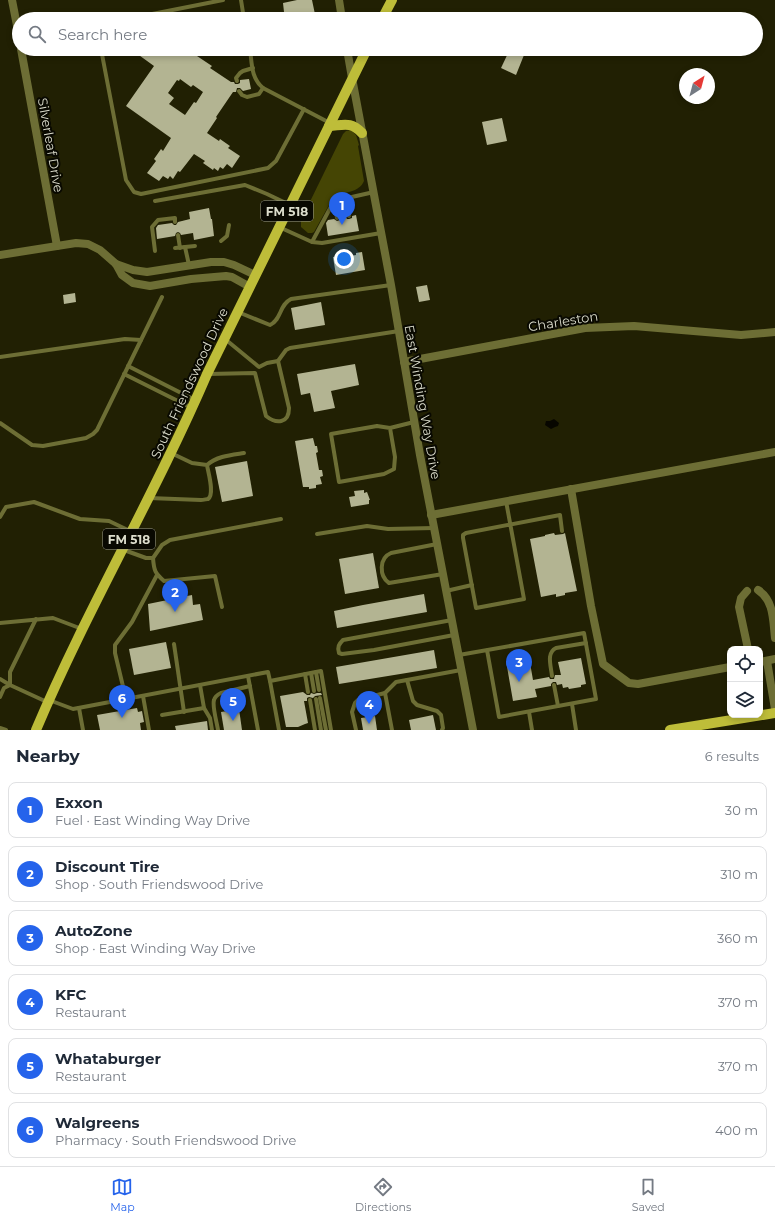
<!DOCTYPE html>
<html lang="en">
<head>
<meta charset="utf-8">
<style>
  body { margin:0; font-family:Montserrat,sans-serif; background:#f2f2f3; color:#1f2937 }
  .controls { position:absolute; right:12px; bottom:12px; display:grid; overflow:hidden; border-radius:8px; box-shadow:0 2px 6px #0003 }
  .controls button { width:36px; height:36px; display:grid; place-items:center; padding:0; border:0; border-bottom:1px solid #e0e1e3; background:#fff; color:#1f2937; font:20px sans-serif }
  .compass { position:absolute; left:679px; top:68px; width:36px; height:36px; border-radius:50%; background:#fff; box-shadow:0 2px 6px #0003; rotate:36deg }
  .you { position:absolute; left:344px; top:259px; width:14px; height:14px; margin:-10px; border:3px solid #fff; border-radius:50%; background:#1a73e8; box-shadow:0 0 0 6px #1a73e833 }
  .badge { display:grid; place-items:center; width:26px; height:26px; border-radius:50%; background:#2563eb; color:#fff; font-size:13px; font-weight:700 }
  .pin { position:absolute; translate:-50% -33px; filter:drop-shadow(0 1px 2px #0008) }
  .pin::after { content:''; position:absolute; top:21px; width:14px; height:12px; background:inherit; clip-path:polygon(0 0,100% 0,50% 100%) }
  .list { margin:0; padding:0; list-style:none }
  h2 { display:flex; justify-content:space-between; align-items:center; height:52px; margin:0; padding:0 16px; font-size:17px }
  h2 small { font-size:13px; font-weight:400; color:#747a83 }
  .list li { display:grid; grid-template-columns:26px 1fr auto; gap:12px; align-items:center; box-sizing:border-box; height:56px; margin:0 8px 8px; padding:0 8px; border:1px solid #e0e1e3; border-radius:8px }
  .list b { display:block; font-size:15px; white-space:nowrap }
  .list p { margin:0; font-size:13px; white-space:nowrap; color:#747a83 }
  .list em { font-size:13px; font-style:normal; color:#747a83 }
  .icon { flex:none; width:22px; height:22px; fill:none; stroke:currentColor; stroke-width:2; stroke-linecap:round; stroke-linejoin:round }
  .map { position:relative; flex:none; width:775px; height:730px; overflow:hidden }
  .search { position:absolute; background:#fff; box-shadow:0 2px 6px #0003; left:12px; right:12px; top:12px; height:44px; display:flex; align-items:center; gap:10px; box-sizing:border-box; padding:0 14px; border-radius:22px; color:#747a83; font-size:15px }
  .sheet { height:436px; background:#fff }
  nav { display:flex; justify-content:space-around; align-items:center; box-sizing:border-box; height:56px; border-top:1px solid #e0e1e3; background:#fff; font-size:11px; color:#747a83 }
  nav a { display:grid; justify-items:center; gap:2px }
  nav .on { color:#2563eb }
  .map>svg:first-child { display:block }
  .green { fill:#454504 }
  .water { fill:#070600 }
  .building { fill:#b3b492; fill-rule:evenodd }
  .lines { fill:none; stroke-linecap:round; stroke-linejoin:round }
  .service { stroke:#6d6e35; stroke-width:4 }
  .minor { stroke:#6d6e35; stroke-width:8 }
  .tertiary { stroke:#6d6e35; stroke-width:8 }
  .primary { stroke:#bebd39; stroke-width:10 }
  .labels { text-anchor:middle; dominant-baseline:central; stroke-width:4; stroke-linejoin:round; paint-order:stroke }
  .shield { fill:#090901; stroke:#9d9d8f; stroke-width:1 }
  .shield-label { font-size:12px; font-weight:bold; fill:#dcddcc }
  .street-label { font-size:13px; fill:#dcddcc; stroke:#090901 }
</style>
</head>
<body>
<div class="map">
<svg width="775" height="730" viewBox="0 0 775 730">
  <rect width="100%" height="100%" fill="#212003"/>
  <path class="green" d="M351 130 356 135 359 145 358 146 364 181C359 193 344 192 334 196L314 232 312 233H308L301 227V222L302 218 343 134 346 131Z"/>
  <path class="water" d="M554 419 559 423 558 426 555 427 551 429 545 425 546 421H550Z"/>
  <g class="building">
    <path d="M297 0H312L316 19H284L282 12H284L283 3Z"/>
    <path d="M139 49H201L197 56 212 66 210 68 231 82H234L235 84H238L240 83V80L249 79 251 89 243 91 240 88H237L236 92H233L218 114 216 117 217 118 207 133 219 141 220 139 230 146 228 148 240 156 232 168 227 164 223 169 220 167 218 171 214 168 213 170 203 163 205 161 194 154 180 172 178 171 173 179 170 176 168 179 163 176 159 181 147 173 156 161 154 159 161 149 163 151 171 138 126 106 154 66 136 53ZM180 79 191 87 193 85 203 92 196 103 194 102 185 115 169 104 174 98 168 93 177 80 179 81Z"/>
    <path d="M510 49 524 55 516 75 501 68Z"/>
    <path d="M502 118 507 141 487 145 482 122Z"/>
    <path d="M209 208 211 219H212L214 236 194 240 193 233 181 235 180 233 178 232 176 233 175 236 157 239 156 228 158 225 172 223 174 225H176L178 222 190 219 189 212Z"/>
    <path d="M356 215 359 231 328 236 326 223 328 220 334 219 337 221 340 220V218L346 217 347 219H349L352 218V216Z"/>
    <path d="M362 252 365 270 336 275 333 257 339 256 340 258 356 255V253Z"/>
    <path d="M427 285 430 300 419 302 416 287Z"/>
    <path d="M75 293 76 302 64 304 63 295Z"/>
    <path d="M321 302 325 325 295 330 291 308Z"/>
    <path d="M355 364 359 385 331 391 335 408 314 412 310 393 301 395 297 374Z"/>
    <path d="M313 438 315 446H317L318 452 316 453 319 470H322L323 476 320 477 322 484 316 485V488L309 489V487H303L295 441Z"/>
    <path d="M247 461 253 496 222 502 215 467Z"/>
    <path d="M364 490V493L367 492 370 500H369V504L351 507 349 497 355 496 354 491Z"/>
    <path d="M554 533 555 535 563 534 565 533 577 591 565 593V595L556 597V594L541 597 530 539 545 536V535Z"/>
    <path d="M373 553 379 588 345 594 339 559Z"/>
    <path d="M424 594 427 612 337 628 334 611 363 605Z"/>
    <path d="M192 595 193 605 200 604 203 620 150 631 148 604Z"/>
    <path d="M166 642 171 668 134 675 129 649Z"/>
    <path d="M434 650 437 668 339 684 336 667Z"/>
    <path d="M529 657 533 680 549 677 550 679H554L555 675H561L558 662 581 658 586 684 581 685V687L569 689 568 687 563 688 562 684 557 685 556 682H553L551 684V686L535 689 537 697 513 701 506 661Z"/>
    <path d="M303 692 307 695H310L311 693 314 694 317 693H321L322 695 315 696 313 698 309 697 307 698V701H304L308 723 305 724 298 727H286L280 696Z"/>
    <path d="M137 708 138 712 142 711 144 722 140 723 141 730H100L97 715Z"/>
    <path d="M239 709 242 730H224L221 712Z"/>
    <path d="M433 715 436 730H411L409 720Z"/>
    <path d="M375 716 377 730H363L361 718Z"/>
    <path d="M207 721 208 730H176L175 726Z"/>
  </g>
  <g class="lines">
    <g class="service">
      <path d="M241 0 244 19"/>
      <path d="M127 19 223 0"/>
      <path d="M101 49 126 180 134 192 141 194 268 168 276 161 304 109"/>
      <path d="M250 49C252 64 251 78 263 88L330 123"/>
      <path d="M237 81 236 78 240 73 243 71 253 68"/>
      <path d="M239 91 242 95 247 97 259 94 263 88"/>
      <path d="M345 198 349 216"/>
      <path d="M155 201 245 185 267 194 290 205"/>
      <path d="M334 201 337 218"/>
      <path d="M279 227 312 242 322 243 381 233"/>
      <path d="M178 235 180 248"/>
      <path d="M221 241 227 236 229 225"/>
      <path d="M312 242 334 201 374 192"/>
      <path d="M185 247 189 265"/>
      <path d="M175 248 195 246"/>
      <path d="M155 251 152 227 158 220 175 218V222"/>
      <path d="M238 312 270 325C282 319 279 305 291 299L391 285"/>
      <path d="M225 339 259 367 267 363 278 361 286 350 290 348 399 331"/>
      <path d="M0 357 125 339 141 340"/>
      <path d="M128 366 195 400"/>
      <path d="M124 374 192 408"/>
      <path d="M208 374 255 373 266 416C276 424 289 424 289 408L278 361"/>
      <path d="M0 423 32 445 43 446 86 438 93 434 97 430 162 297"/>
      <path d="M390 428 395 457 394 469 384 474 339 482 331 434 377 426 390 428 414 422"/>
      <path d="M207 465C217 456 231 455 244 453"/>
      <path d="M149 498 201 500C203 500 207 499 208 499 215 494 208 472 207 465L192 463 171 453"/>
      <path d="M506 501 524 599 476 608 463 538V535L466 533 560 515 562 531"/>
      <path d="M0 517 6 507 34 502 80 519 109 521 132 532"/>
      <path d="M317 534 367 526 388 529 434 528"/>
      <path d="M437 544 391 553C379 558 379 576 389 583L443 574"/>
      <path d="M124 550 146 558H153L162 545 170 540 281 519"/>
      <path d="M153 558C154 571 155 573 164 581L215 576 222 607"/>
      <path d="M446 591 472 585"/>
      <path d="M452 620 343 640C339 644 337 647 339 653L342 654 374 650 454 635"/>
      <path d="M0 623 53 618 82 629"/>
      <path d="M174 644 184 712"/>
      <path d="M459 655 584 633 596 699 499 717 487 650"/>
      <path d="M316 672 319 690"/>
      <path d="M311 673 314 691"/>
      <path d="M305 674 308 692"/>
      <path d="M248 676 258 730"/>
      <path d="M552 676C551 666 546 653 556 648L586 643"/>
      <path d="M0 679 10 685V672L36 619"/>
      <path d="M407 680 413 701 417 705 437 711 441 715 443 728 442 730"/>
      <path d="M200 685 204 708 210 718 212 730"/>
      <path d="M554 685 558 706"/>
      <path d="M385 693 392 730"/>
      <path d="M143 696 149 730"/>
      <path d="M0 697 4 688 10 685 47 702"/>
      <path d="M320 698 326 730"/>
      <path d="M126 699 115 653V645L132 622 157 575"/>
      <path d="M316 699 321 730"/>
      <path d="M49 700 73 709 268 672 270 681"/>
      <path d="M310 700 315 730"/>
      <path d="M572 704 576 730"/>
      <path d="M79 708 83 730"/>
      <path d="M529 712 532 730"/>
      <path d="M162 715 204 708"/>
      <path d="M0 728 6 730"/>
      <path d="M218 730C217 723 212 706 214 700 215 696 219 694 221 693L250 686"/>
      <path d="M279 730 270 681 321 671 331 730"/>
      <path d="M356 730 352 712 355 703 358 700 385 693 396 682 461 670"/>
    </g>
    <g class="minor">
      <path d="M12 0 19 36"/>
      <path d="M339 0 342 19"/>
      <path d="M21 49 57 246"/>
      <path d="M347 49 352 78"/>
      <path d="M0 255 76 243 88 244 100 250 116 264 122 275 133 283 150 286 191 279 226 276 232 277 250 287"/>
      <path d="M116 264 133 270 147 272 211 262H224L234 265 255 275"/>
      <path d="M404 362 585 328 634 326 741 335 775 332"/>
      <path d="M571 489 591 606 603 664 629 683 638 684 730 667"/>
      <path d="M431 515 775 452"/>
      <path d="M758 590C774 600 773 621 775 638"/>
      <path d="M747 591 741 598 739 607 748 649"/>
      <path d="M767 661 775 709"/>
      <path d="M760 662 775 659"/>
    </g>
    <path class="tertiary" d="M352 78 391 285 420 455 473 730"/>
    <g class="primary">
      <path d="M382 19 392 0"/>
      <path d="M329 126C344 125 351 121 362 133"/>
      <path d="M36 730C87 609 155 495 207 374L367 49"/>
      <path d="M670 730 775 713"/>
    </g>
  </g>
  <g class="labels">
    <g class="shield">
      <rect x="261" y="201" width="52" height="20" rx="3"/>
      <rect x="103" y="529" width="52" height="20" rx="3"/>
    </g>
    <g class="shield-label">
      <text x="287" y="211">FM 518</text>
      <text x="129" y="539">FM 518</text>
    </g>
    <g class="street-label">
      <text transform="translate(51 145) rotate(80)">Silverleaf Drive</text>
      <text transform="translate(563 321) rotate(-9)">Charleston</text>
      <text transform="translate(189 383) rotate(-65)">South Friendswood Drive</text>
      <text transform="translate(423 402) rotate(80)">East Winding Way Drive</text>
    </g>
  </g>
</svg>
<div class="controls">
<button><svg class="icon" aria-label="locate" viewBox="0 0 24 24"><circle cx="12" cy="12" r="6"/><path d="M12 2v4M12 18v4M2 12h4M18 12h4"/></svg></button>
<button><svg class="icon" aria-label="layers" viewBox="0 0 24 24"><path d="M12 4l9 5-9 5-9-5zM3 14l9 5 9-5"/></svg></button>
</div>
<svg class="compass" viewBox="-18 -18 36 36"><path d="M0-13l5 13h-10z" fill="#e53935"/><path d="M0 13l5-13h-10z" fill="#747a83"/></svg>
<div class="you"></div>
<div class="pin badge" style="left:342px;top:225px">1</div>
<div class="pin badge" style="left:175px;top:612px">2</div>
<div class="pin badge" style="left:519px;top:682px">3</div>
<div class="pin badge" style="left:369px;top:724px">4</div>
<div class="pin badge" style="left:233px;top:721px">5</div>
<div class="pin badge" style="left:122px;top:718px">6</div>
<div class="search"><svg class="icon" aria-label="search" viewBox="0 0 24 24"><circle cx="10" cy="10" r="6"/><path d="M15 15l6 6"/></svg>Search here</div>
</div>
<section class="sheet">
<h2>Nearby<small>6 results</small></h2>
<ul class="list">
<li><span class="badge">1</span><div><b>Exxon</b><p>Fuel · East Winding Way Drive</p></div><em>30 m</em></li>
<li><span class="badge">2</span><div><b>Discount Tire</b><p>Shop · South Friendswood Drive</p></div><em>310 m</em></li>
<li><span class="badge">3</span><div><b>AutoZone</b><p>Shop · East Winding Way Drive</p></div><em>360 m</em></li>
<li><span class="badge">4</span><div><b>KFC</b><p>Restaurant</p></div><em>370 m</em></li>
<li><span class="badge">5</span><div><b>Whataburger</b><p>Restaurant</p></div><em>370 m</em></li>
<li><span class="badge">6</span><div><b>Walgreens</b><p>Pharmacy · South Friendswood Drive</p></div><em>400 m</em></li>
</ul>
</section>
<nav>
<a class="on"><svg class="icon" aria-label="map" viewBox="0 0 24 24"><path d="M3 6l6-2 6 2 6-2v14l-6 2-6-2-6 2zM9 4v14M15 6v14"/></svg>Map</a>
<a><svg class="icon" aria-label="directions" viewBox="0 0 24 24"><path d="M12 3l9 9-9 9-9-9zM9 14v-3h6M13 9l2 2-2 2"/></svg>Directions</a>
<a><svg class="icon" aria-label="saved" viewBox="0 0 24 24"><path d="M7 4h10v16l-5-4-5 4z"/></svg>Saved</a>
</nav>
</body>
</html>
